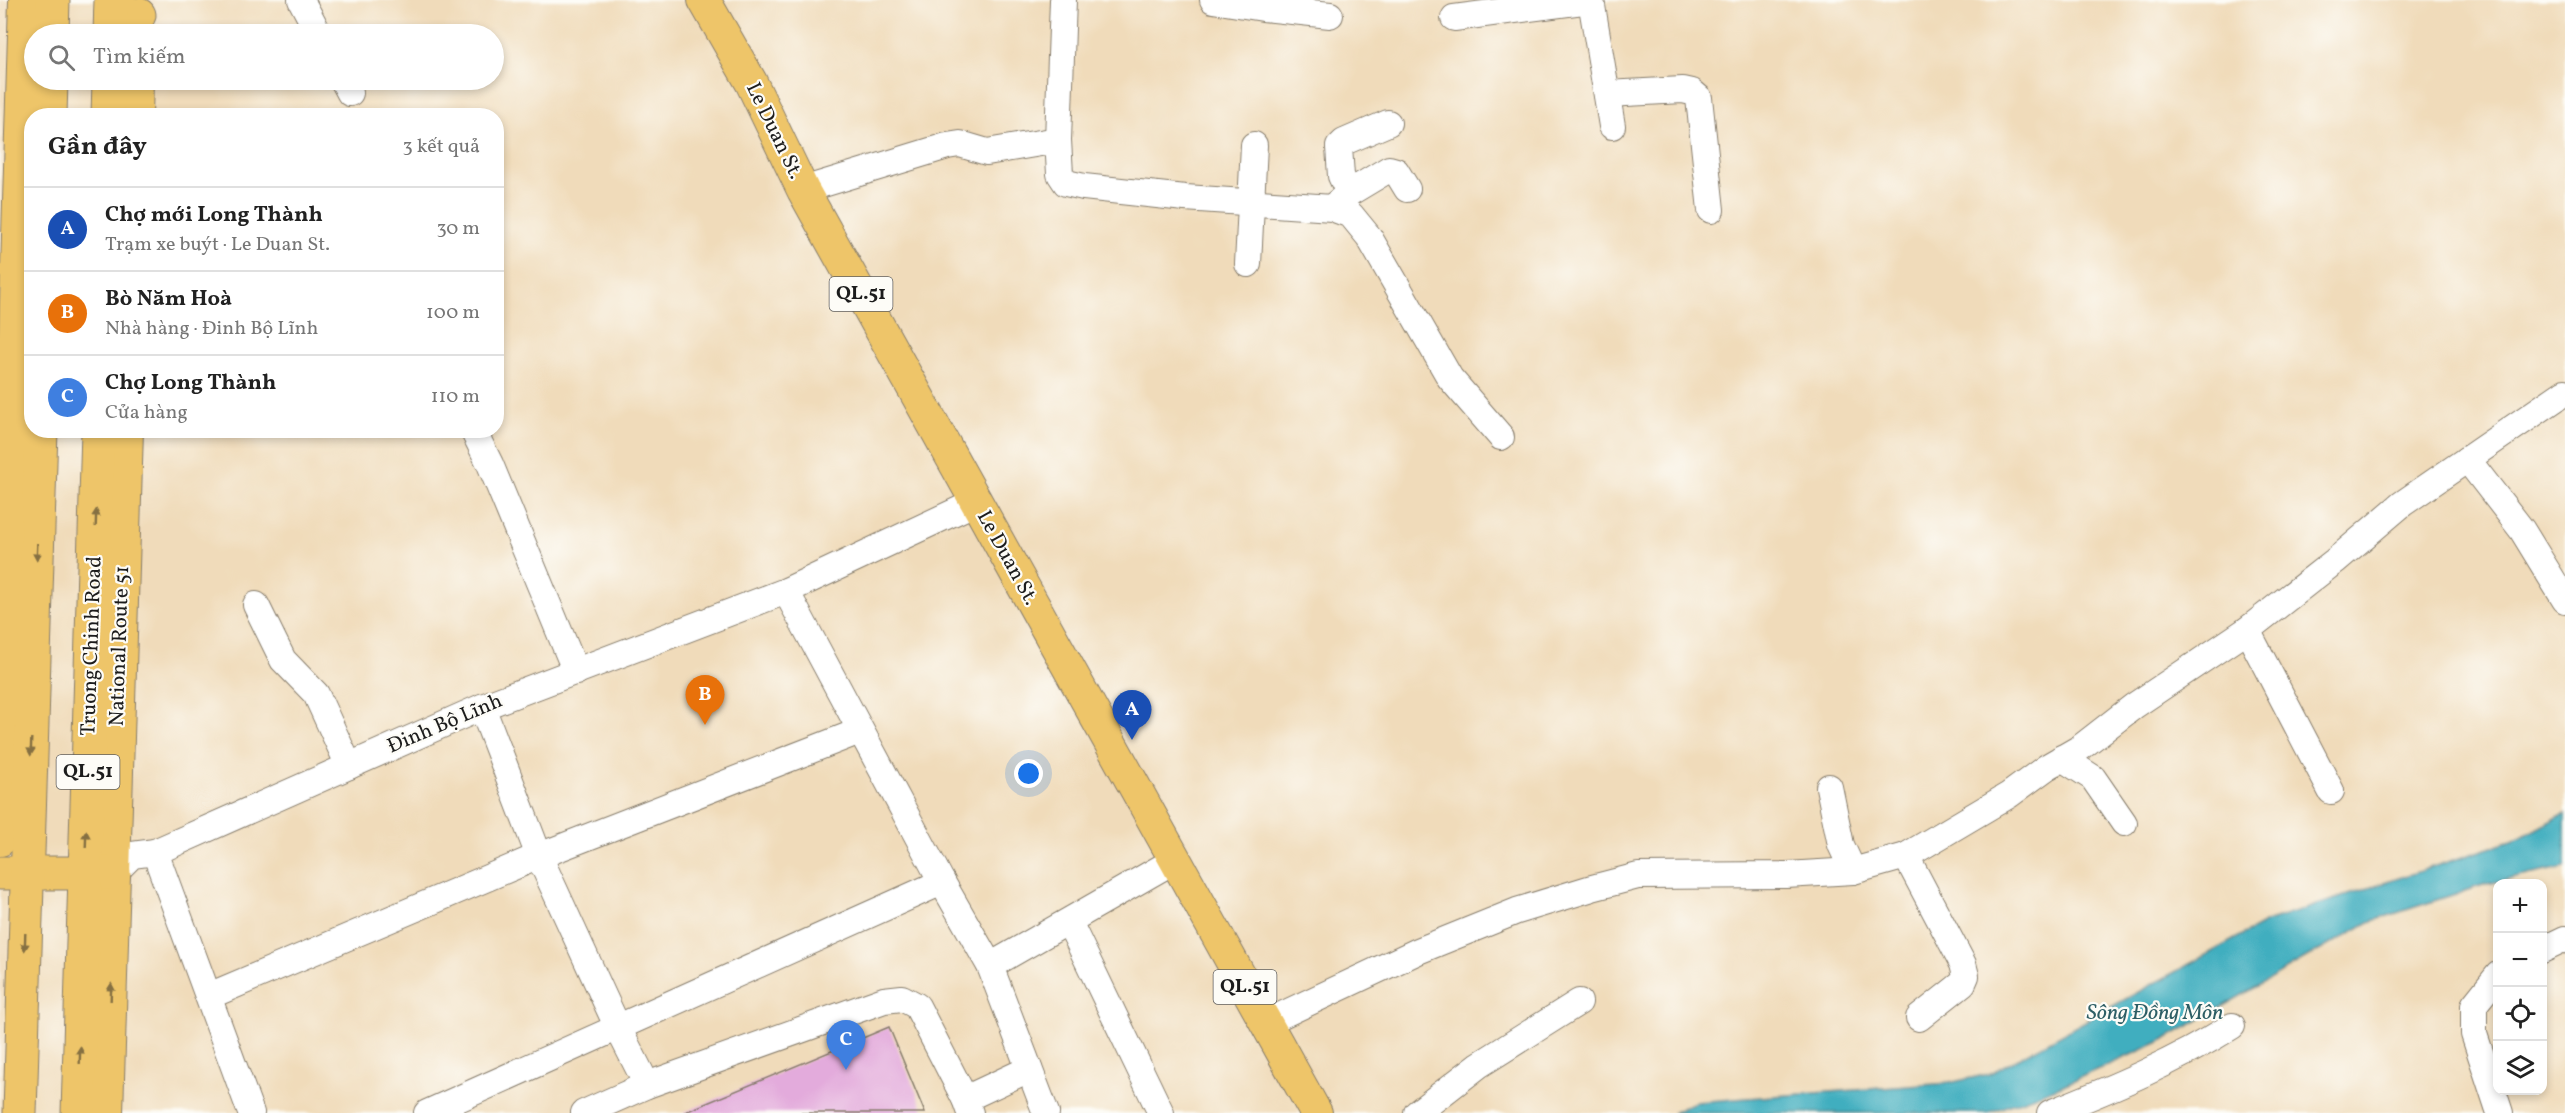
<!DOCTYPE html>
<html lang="vi">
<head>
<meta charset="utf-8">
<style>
  body { margin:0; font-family:Vollkorn,serif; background:#f6f6f6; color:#222 }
  .controls { position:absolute; right:18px; bottom:18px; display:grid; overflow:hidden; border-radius:12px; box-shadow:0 3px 9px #0003 }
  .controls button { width:54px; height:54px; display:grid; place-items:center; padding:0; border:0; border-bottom:2px solid #e0e0e0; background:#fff; color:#222; font:30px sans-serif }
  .you { position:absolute; left:1029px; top:774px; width:21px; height:21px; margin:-15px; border:4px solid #fff; border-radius:50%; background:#1a73e8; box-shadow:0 0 0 9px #1a73e833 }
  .badge { display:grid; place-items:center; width:39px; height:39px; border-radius:50%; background:#2563eb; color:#fff; font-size:20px; font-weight:700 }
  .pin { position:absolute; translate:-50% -50px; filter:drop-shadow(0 2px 3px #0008) }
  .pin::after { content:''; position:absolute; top:32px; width:21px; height:18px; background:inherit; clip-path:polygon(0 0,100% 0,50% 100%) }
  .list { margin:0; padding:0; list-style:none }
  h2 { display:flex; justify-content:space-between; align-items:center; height:78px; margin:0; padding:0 24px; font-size:26px }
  h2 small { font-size:20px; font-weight:400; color:#767676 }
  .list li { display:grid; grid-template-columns:39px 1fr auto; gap:18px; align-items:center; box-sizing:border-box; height:84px; padding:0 24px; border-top:2px solid #e0e0e0 }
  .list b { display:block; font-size:22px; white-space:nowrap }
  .list p { margin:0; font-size:20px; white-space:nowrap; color:#767676 }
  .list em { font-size:20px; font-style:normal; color:#767676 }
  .icon { flex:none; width:33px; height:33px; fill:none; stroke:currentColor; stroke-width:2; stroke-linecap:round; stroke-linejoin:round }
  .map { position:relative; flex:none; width:2565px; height:1113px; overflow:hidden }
  .search { position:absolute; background:#fff; box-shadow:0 3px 9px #0003; left:24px; top:24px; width:480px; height:66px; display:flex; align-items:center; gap:15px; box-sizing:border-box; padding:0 21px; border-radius:33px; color:#767676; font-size:22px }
  .panel { position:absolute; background:#fff; box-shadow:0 3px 9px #0003; left:24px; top:108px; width:480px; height:330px; border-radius:24px }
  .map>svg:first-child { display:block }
  .water { fill:#41aebf; stroke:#2e656e; stroke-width:1.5 }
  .building { fill:#e3abdc }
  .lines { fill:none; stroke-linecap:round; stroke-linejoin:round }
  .minor-casing { stroke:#867c6b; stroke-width:28 }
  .major-casing { stroke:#867c6b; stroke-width:34 }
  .highway-casing { stroke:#867c6b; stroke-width:35 }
  .minor { stroke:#fff; stroke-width:26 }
  .major { stroke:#eec569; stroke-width:32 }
  .highway { stroke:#eec569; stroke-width:33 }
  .oneway { fill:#857042 }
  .labels { text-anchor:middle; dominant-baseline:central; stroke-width:4.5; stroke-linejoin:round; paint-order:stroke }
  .shield { fill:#fdfcf7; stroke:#605f5e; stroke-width:1.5 }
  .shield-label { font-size:20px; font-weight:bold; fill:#1c1c1c }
  .street-label { font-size:21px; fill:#1c1c1c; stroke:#fdfcf7 }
  .water-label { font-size:22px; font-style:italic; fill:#2d5e65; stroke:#fdfcf7 }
</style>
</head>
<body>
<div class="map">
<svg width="2565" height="1113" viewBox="0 0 2565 1113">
  <rect width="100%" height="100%" fill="#fdfcf7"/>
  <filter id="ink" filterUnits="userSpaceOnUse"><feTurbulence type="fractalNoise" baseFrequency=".0167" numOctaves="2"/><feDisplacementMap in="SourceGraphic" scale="12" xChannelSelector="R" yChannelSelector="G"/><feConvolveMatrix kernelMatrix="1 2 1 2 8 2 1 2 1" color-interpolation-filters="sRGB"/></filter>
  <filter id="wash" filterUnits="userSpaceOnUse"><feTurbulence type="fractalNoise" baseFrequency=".008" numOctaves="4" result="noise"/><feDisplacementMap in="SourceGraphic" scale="24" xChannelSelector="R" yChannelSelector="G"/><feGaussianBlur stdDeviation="1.35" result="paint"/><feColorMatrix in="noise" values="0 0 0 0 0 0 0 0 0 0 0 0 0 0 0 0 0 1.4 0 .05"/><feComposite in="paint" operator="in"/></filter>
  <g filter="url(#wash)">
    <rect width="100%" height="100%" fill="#f0dbba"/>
    <path class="water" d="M2565 813V867L2483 885 2369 922 2164 1040 2061 1086 1988 1113H1672L1695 1102 1949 1083 1989 1074 2266 922 2520 838Z"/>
    <g id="blocks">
      <path class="building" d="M889 1027 925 1113H683Z"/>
    </g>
  </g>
  <g filter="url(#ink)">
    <use href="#blocks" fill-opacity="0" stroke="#867c6b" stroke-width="1.5"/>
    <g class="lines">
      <g class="minor-casing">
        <g id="minor">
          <path d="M301 0 319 34"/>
          <path d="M1213 0 1263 8 1330 15"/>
          <path d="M1591 0 1612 126"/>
          <path d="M1454 18 1591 0"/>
          <path d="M343 80 350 93"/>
          <path d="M1607 94 1683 90 1692 92 1699 98 1711 210"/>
          <path d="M1058 140 1063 0"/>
          <path d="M803 190 947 146 960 144 987 152 1058 140 1060 174 1066 183 1084 187 1185 198 1332 208 1351 215 1369 237 1450 378 1501 437"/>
          <path d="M1349 193 1341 176 1339 147 1344 142 1388 123"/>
          <path d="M1336 204 1349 193 1389 169 1396 171 1407 189"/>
          <path d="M1248 264 1254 145"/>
          <path d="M473 430 490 464 576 672"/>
          <path d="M2467 459 2522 530 2565 600"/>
          <path d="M786 591 942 882 990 966 1046 1113"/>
          <path d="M256 605 283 660 316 694 349 766"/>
          <path d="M2247 630 2331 791"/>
          <path d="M482 707 539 856 618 1028 647 1085"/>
          <path d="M2062 758 2093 778 2124 823"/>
          <path d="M1829 787 1841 845 1853 871"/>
          <path d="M155 852 251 1113"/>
          <path d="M1906 856 1963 964 1966 976 1963 983 1919 1018"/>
          <path d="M114 873 132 855 155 852 482 707 786 591 976 502"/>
          <path d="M1069 922 1161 1113"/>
          <path d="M2542 950 2565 939"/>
          <path d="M990 966 1175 860"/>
          <path d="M2498 975 2474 1005V1034L2500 1113"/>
          <path d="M209 996 539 856 860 731"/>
          <path d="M1265 1023 1418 951 1517 911 1592 888 1638 876 1786 875 1853 871 1906 856 2009 795 2047 767 2080 748 2134 706 2247 630 2335 561 2402 504 2565 392"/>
          <path d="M965 1099 1029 1069"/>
          <path d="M427 1113 942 882"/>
          <path d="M584 1113 647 1085 884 1000 902 998 917 1006 965 1099 970 1113"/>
          <path d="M1417 1113 1479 1065 1579 1002"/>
          <path d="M2050 1113C2113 1088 2175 1062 2232 1026"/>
        </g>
      </g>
      <g class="major-casing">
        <g id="major">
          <path d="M704 0 751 82 803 190 1316 1113"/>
          <path d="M136 116 137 80"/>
          <path d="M0 840 25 0"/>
          <path d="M107 1113 127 430"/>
        </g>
      </g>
      <g class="highway-casing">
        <g id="highway">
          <path d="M111 13 139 15"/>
          <path d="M52 34 53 0"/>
          <path d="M110 34 111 0"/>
          <path d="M50 116 51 80"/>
          <path d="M108 116 109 80"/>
          <path d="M0 873H114"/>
          <path d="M20 1113 41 430"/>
          <path d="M78 1113 98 430"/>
        </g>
      </g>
      <use href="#minor" class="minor"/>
      <use href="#major" class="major"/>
      <use href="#highway" class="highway"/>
    </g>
    <defs><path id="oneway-solid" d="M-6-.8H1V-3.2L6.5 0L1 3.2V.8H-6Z" transform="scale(1.5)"/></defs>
    <g class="oneway">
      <use href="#oneway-solid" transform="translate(96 518) rotate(-88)"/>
      <use href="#oneway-solid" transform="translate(37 552) rotate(92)"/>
      <use href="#oneway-solid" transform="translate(31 747) rotate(92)"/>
      <use href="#oneway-solid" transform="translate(86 839) rotate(-88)"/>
      <use href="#oneway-solid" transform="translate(25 942) rotate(92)"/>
      <use href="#oneway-solid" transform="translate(111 992) rotate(-88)"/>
      <use href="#oneway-solid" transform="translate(80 1055) rotate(-88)"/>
    </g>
  </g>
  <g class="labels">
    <g class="shield">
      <rect x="829.5" y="277" width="63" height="34" rx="4.5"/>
      <rect x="56.5" y="755" width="63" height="34" rx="4.5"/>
      <rect x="1213.5" y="970" width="63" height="34" rx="4.5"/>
    </g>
    <g class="shield-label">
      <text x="861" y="294">QL.51</text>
      <text x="88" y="772">QL.51</text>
      <text x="1245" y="987">QL.51</text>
    </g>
    <g class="street-label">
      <text transform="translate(774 131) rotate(64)">Le Duan St.</text>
      <text transform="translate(1007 558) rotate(61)">Le Duan St.</text>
      <text transform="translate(92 646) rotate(-88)">Truong Chinh Road</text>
      <text transform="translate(120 646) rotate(-88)">National Route 51</text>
      <text transform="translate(445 724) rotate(-23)">Đinh Bộ Lĩnh</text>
    </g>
    <g class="water-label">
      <text x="2155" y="1013">Sông Đồng Môn</text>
    </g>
  </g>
</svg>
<div class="controls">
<button>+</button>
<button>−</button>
<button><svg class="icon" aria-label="locate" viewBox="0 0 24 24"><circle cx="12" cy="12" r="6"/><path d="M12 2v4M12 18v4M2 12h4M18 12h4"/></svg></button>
<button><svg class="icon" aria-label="layers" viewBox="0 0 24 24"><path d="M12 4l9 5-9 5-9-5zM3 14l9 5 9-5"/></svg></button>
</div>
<div class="you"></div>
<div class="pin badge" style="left:1132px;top:740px;background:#1a4fb4">A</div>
<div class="pin badge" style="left:705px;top:725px;background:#e8710a">B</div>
<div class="pin badge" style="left:846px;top:1070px;background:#3f7fe0">C</div>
<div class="search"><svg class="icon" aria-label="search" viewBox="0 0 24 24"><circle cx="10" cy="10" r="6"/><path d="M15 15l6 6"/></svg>Tìm kiếm</div>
<section class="panel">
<h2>Gần đây<small>3 kết quả</small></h2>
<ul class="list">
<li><span class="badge" style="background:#1a4fb4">A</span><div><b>Chợ mới Long Thành</b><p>Trạm xe buýt · Le Duan St.</p></div><em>30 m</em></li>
<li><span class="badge" style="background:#e8710a">B</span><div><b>Bò Năm Hoà</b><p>Nhà hàng · Đinh Bộ Lĩnh</p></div><em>100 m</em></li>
<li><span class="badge" style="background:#3f7fe0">C</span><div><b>Chợ Long Thành</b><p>Cửa hàng</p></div><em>110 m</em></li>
</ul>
</section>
</div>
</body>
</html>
